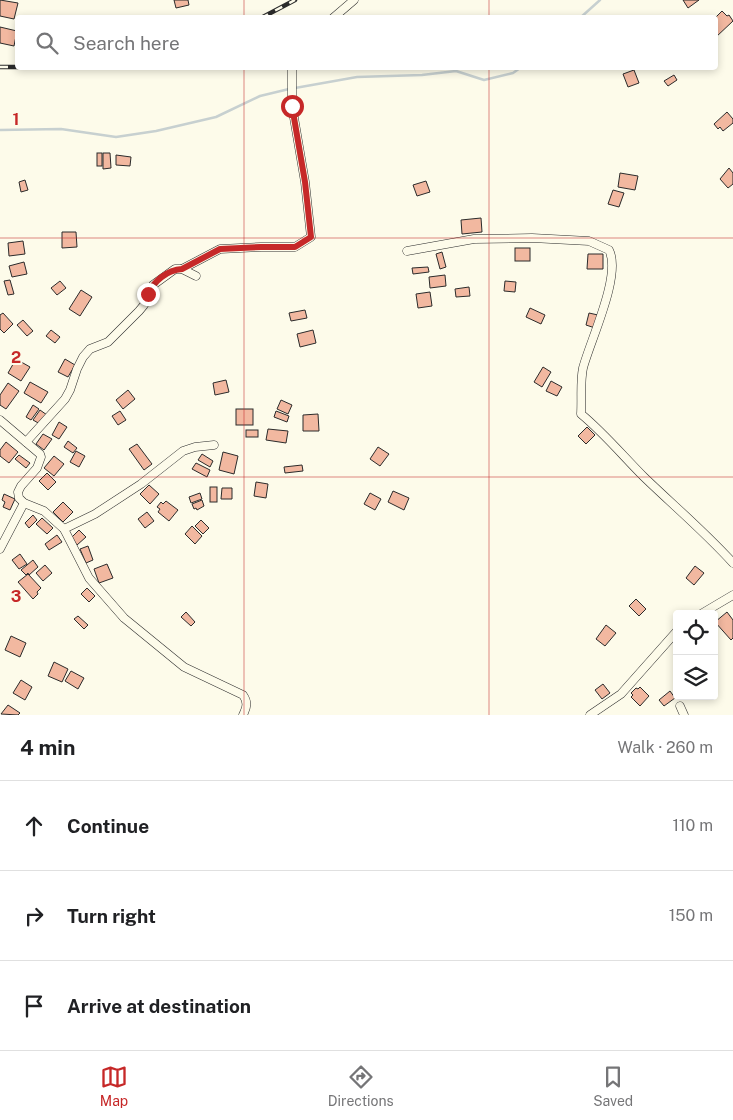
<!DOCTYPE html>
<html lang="en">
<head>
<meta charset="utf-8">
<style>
  body { margin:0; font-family:"Public Sans",sans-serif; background:#f6f6f6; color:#202124 }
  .controls { position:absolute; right:15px; bottom:15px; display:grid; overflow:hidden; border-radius:5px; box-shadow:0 2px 8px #0003 }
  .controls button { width:45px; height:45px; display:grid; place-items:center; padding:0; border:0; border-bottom:1px solid #e0e0e0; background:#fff; color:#202124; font:25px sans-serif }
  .stop { position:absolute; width:15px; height:15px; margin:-11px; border:4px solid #c62828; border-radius:50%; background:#fff }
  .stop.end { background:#c62828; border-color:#fff; box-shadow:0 1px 5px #0008 }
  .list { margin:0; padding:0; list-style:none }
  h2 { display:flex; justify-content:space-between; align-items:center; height:65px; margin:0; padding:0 20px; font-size:21px }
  h2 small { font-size:16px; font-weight:400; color:#757577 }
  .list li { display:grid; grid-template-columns:32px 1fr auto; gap:15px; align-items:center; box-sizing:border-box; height:90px; padding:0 20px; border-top:1px solid #e0e0e0 }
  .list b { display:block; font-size:19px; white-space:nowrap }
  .list em { font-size:16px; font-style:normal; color:#757577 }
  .icon { flex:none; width:28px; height:28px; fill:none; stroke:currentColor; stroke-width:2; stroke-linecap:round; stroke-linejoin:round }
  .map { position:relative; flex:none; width:733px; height:715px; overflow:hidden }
  .search { position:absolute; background:#fff; box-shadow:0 2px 8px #0003; left:15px; right:15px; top:15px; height:55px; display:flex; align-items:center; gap:12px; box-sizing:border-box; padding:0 18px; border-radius:5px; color:#757577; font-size:19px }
  .sheet { height:335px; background:#fff }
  nav { display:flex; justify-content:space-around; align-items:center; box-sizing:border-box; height:70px; border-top:1px solid #e0e0e0; background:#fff; font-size:14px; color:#757577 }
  nav a { display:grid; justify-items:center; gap:2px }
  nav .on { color:#c62828 }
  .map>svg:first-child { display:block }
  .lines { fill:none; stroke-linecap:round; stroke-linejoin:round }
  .stream { stroke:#c7d0d0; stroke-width:2.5 }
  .building { fill:#f2b8a0; stroke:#2b2b2b }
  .street-casing { stroke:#2b2b2b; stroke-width:9 }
  .street { stroke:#fdfbea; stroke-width:8 }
  .rail-casing { stroke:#2b2b2b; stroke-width:4.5 }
  .rail { stroke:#fdfbea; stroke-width:2.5; stroke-dasharray:8; stroke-linecap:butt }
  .route { stroke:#c62828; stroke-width:6 }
  .grid { fill:none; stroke:#c62828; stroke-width:1; stroke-opacity:0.55 }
  .grid-label { font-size:16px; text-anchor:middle; font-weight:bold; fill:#c62828; stroke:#fdfbea; stroke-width:4; stroke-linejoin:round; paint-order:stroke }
</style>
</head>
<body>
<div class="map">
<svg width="733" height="715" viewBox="0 0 733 715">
  <rect width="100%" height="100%" fill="#fdfbea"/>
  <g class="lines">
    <g class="stream">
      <path d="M580 18 600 0"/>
      <path d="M295 88 357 77 422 75 456 71 484 80 513 73 520 68"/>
      <path d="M0 130 61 129 116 137 156 131 216 117 260 96 289 89"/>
    </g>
  </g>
  <g class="building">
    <path d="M0 0 18 3 14 19 0 16Z"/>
    <path d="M174 0H188L189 5 176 8Z"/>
    <path d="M683 0H699L688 8Z"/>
    <path d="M722 11 727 16 729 15 733 21 716 37 715 18Z"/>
    <path d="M0 27 17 31 14 46 0 43Z"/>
    <path d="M634 70 639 83 628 87 623 74Z"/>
    <path d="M674 75 677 80 668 86 664 81Z"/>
    <path d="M727 112 733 119V123L723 131 720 127 718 129 714 124Z"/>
    <rect x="97" y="153" width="5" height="13"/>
    <path d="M103 153H110L111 168 103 169Z"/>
    <path d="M116 155 131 157 130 166 116 165Z"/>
    <path d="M729 168 733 173V184L728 188 720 179Z"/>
    <path d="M620 173 638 176 635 190 618 187Z"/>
    <path d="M25 180 28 190 21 192 19 182Z"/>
    <path d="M426 181 430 192 417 196 413 185Z"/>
    <path d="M613 190 624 193 619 207 608 204Z"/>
    <path d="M481 218 482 232 462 234 461 220Z"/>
    <path d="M62 232H76L77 247 62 248Z"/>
    <path d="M23 241 25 254 9 256 8 243Z"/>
    <rect x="515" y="248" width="15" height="13"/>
    <path d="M442 252 446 267 440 269 436 254Z"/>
    <path d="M588 254H603V269H587Z"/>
    <path d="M24 262 27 274 12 277 9 266Z"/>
    <path d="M428 267 429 272 413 274 412 268Z"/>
    <path d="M445 275 446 286 430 288 429 277Z"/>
    <path d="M10 280 14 294 8 295 4 281Z"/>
    <path d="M60 281 66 288 57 295 51 288Z"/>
    <path d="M505 281 516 282 515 292 504 291Z"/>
    <path d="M469 287 470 296 456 297 455 289Z"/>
    <path d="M81 290 92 297 80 316 69 309Z"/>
    <path d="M430 292 432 306 418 308 416 294Z"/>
    <path d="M530 308 545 315 541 324 526 317Z"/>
    <path d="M305 310 307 318 291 321 289 313Z"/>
    <path d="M3 313 13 324 4 333 0 329V315Z"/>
    <path d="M589 313 598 315 595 328 586 325Z"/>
    <path d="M23 320 33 331 27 336 17 325Z"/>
    <path d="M51 330 60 337 55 343 46 336Z"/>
    <path d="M313 330 316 343 300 347 297 334Z"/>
    <path d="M16 359 30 367 21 381 8 373Z"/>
    <path d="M65 359 75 365 68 377 58 372Z"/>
    <path d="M543 367 551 372 542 387 534 382Z"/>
    <path d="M226 380 229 392 215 395 213 383Z"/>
    <path d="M551 381 562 387 557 396 546 391Z"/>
    <path d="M30 382 48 392 41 403 24 393Z"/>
    <path d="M8 383 19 391 6 409 0 405V395Z"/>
    <path d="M128 390 135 399 123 409 116 400Z"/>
    <path d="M281 400 292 405 288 414 277 409Z"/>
    <path d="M33 405 39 409 31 420 26 417Z"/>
    <rect x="236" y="409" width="17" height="16"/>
    <path d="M40 410 47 415 40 424 33 420Z"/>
    <path d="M120 411 126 420 118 425 112 416Z"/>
    <path d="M276 411 289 416 287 422 274 417Z"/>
    <path d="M318 414 319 431H303V415Z"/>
    <path d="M59 422 67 427 59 439 52 435Z"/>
    <path d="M587 427 595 435 586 444 578 436Z"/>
    <path d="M268 429 288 431 286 443 266 440Z"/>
    <rect x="246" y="430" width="12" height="7"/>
    <path d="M43 434 52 439 44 450 36 444Z"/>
    <path d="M68 441 77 448 73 453 64 447Z"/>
    <path d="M6 442 18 452 9 463 0 456V450Z"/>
    <path d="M137 444 152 464 144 470 129 449Z"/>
    <path d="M378 447 389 454 380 466 370 459Z"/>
    <path d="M76 451 85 456 79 467 70 462Z"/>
    <path d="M223 452 238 456 234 474 219 470Z"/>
    <path d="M202 454 213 461 210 467 198 460Z"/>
    <path d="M19 455 30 463 26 468 15 459Z"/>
    <path d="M54 456 64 464 54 476 44 468Z"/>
    <path d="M196 463 210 470 207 477 192 469Z"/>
    <path d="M302 465 303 471 285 473 284 467Z"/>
    <path d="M47 473 56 482 48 490 39 481Z"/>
    <path d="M256 482 268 484 266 498 254 496Z"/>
    <path d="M149 485 159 494 150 504 140 494Z"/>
    <rect x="210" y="487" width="7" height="15"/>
    <path d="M222 488H232V499H221Z"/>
    <path d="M393 491 409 498 404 510 388 502Z"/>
    <path d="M200 493 202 499 191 503 189 497Z"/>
    <path d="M370 493 381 499 375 510 364 504Z"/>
    <path d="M4 494 15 499 10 510 3 507 5 502 2 500Z"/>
    <path d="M202 500 204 506 197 510 196 508 194 509 192 504Z"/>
    <path d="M166 501 178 510 169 521 158 512 160 509 157 507 161 502 163 504Z"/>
    <path d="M63 502 73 512 63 522 53 512Z"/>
    <path d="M147 512 154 521 145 528 138 519Z"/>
    <path d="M33 515 37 520 29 528 25 523Z"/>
    <path d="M42 518 53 528 47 534 36 524Z"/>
    <path d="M201 520 209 528 203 534 195 526Z"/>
    <path d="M192 526 202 536 195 544 185 534Z"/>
    <path d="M79 530 86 537 77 545 71 538Z"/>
    <path d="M57 535 62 542 49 550 45 544Z"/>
    <path d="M88 546 93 560 86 563 80 549Z"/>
    <path d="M20 554 27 564 19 569 12 560Z"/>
    <path d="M33 560 38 567 29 575 28 573 26 575 21 570Z"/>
    <path d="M107 564 113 578 99 583 94 569Z"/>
    <path d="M45 565 52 573 43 581 36 573Z"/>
    <path d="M695 566 704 573 694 585 686 578Z"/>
    <path d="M28 574 41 588 37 592 38 594 33 599 18 582Z"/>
    <path d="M87 588 95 596 89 602 81 594Z"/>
    <path d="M636 599 646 609 639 616 629 606Z"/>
    <path d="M186 612 195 622 191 626 181 617Z"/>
    <path d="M727 612 733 620V638L731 640 715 622Z"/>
    <path d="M78 616 88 625 84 629 74 619Z"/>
    <path d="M606 625 616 633 605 646 596 639Z"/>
    <path d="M11 636 26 643 20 657 5 650Z"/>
    <path d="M54 662 68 669 62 682 48 676Z"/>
    <path d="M71 671 84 678 78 689 65 681Z"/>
    <path d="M21 680 32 687 25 700 13 693Z"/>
    <path d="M603 684 610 693 602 699 595 690Z"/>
    <path d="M640 687 649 696 640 706 631 697 633 695 631 693 636 688 638 689Z"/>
    <path d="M670 691 675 698 664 706 659 700Z"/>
    <path d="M8 705 20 713 18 715 1 714Z"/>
  </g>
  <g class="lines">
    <g class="street-casing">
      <g id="street">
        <path d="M333 18 354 0"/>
        <path d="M407 251 474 239 532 238 589 241 609 250C622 275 590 341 583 368 580 382 582 399 581 414 604 433 623 456 644 477 674 506 705 532 733 563"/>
        <path d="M182 269 220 249 261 247H295L311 237 305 182 292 106V68"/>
        <path d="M0 420 40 454 41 457 37 468 21 486 18 492 19 498 24 503 44 511 64 529 89 578 124 618 184 667 243 695C248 702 247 707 243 715"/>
        <path d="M26 442 65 399 70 390 77 369 83 357 90 349 108 342 139 311 144 305 153 285 175 269H182L196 276"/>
        <path d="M64 529 95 514 141 484 183 451 195 447 214 445"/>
        <path d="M0 549 24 503"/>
        <path d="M701 614 733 595"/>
        <path d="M680 706 684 715"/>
        <path d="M590 715 621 694 677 631"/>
      </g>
    </g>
    <use href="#street" class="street"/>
    <g class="rail-casing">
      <g id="rail">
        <path d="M261 18 295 0"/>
        <path d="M0 67H18"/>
      </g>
    </g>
    <use href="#rail" class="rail"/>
  </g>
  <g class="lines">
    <path class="route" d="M148 294C154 281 167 270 182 269L220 249 261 247H295L311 237 305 182 292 106"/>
  </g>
  <path class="grid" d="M244 0V18M489 0V18M244 68V715M489 68V715M0 238H733M0 477H733"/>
  <g class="grid-label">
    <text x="16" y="125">1</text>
    <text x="16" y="363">2</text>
    <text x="16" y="602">3</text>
  </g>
</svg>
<div class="controls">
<button><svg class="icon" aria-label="locate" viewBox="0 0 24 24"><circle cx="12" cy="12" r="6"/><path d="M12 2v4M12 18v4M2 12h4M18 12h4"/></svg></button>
<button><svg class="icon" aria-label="layers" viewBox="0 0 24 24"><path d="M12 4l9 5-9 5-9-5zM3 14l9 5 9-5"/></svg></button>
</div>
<div class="stop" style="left:292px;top:106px"></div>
<div class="stop end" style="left:148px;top:294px"></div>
<div class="search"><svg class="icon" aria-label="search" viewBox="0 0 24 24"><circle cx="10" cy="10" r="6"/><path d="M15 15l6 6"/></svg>Search here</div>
</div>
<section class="sheet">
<h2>4 min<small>Walk · 260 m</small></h2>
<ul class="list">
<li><svg class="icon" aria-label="ahead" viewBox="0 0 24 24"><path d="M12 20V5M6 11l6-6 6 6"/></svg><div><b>Continue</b></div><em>110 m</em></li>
<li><svg class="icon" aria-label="right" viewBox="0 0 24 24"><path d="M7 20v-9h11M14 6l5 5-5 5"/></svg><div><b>Turn right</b></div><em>150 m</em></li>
<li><svg class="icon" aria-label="arrive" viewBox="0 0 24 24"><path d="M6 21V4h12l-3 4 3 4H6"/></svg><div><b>Arrive at destination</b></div></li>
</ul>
</section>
<nav>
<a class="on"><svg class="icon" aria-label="map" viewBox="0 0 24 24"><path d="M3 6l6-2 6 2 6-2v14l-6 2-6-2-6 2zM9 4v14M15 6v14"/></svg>Map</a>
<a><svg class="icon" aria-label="directions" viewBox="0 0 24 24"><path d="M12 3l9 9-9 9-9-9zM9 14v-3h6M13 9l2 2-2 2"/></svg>Directions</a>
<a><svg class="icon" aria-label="saved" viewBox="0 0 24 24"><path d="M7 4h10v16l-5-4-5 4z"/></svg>Saved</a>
</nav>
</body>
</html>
